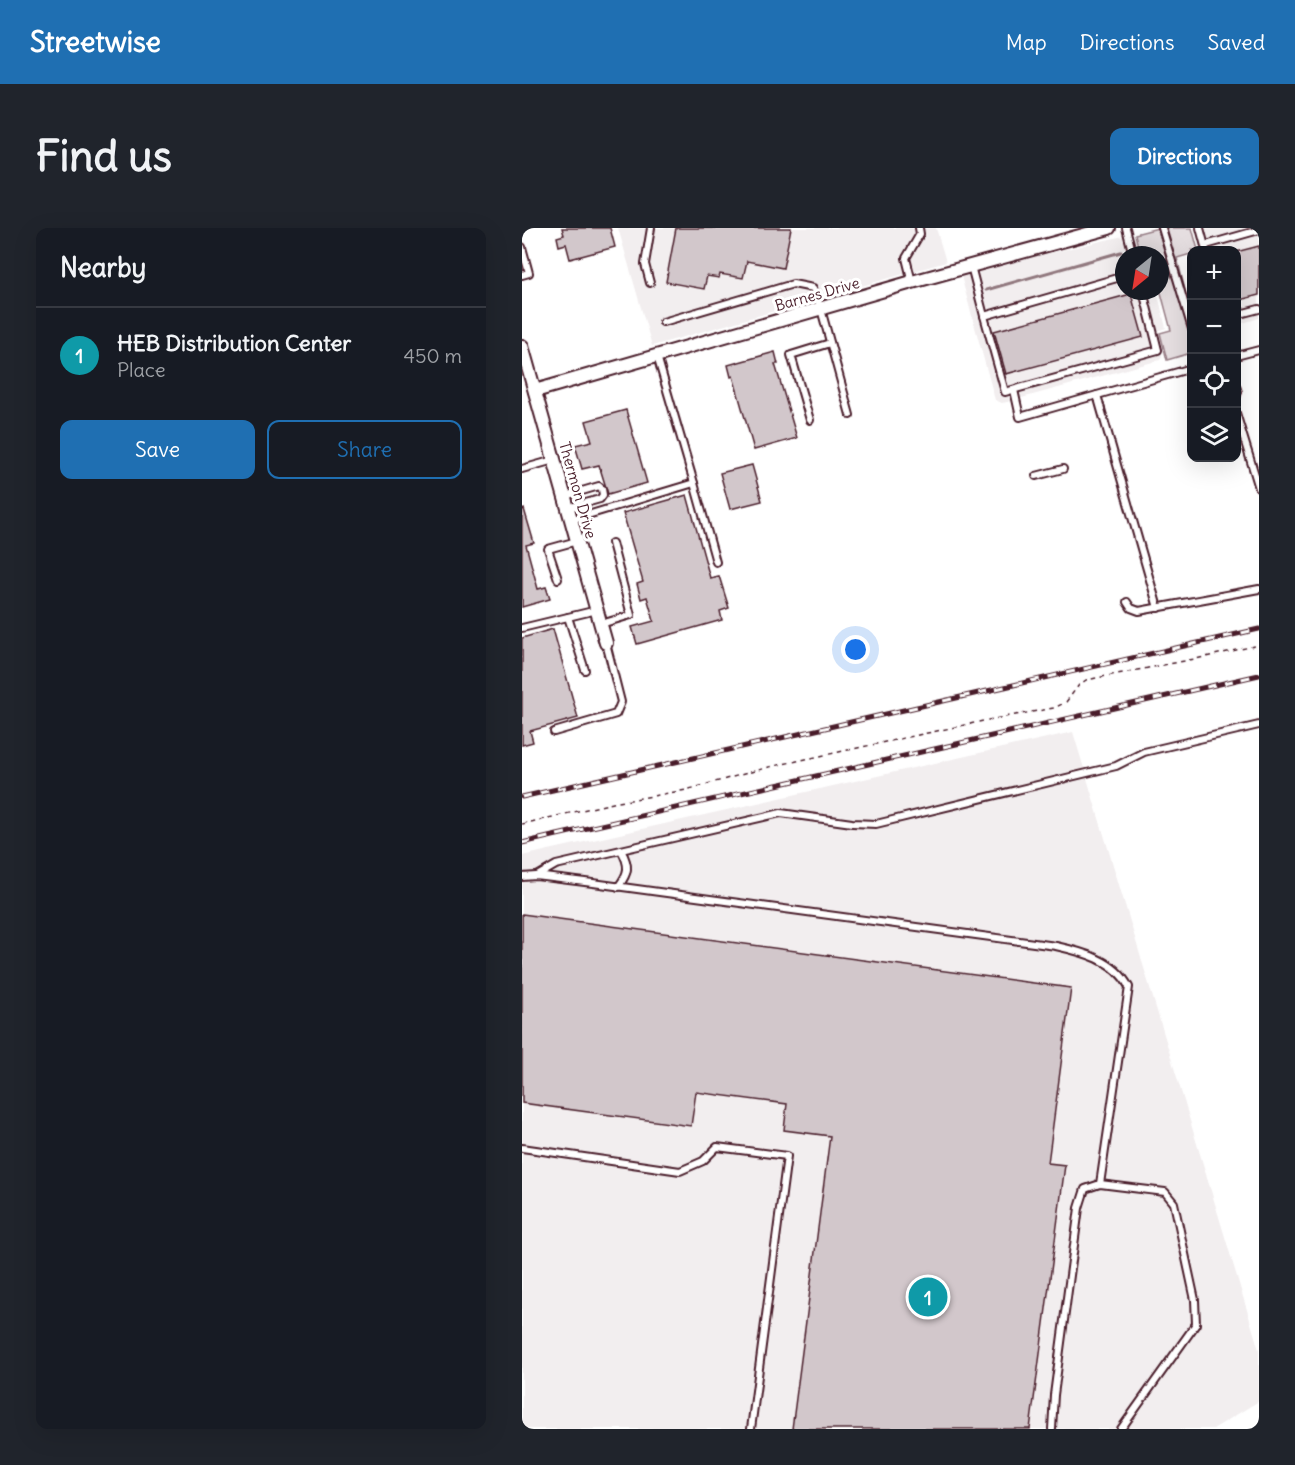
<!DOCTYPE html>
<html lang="en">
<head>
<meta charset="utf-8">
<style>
  body { margin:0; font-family:Delius,sans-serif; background:#20242c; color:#f1f3f6 }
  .controls { position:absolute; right:18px; top:18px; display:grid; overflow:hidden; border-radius:12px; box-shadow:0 6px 24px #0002 }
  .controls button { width:54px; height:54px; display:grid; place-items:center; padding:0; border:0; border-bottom:2px solid #363941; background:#171b24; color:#f1f3f6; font:30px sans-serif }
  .compass { position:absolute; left:593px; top:18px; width:54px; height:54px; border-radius:50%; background:#171b24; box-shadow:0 6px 24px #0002; rotate:210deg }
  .you { position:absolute; left:334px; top:422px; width:21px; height:21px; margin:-15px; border:4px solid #fff; border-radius:50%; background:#1a73e8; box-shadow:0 0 0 9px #1a73e833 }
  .badge { display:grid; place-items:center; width:39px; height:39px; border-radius:50%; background:#1f6fb2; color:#fff; font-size:20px; font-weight:700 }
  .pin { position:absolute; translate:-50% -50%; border:3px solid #fff; box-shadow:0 2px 6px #0006 }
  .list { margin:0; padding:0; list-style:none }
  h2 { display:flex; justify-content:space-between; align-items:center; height:78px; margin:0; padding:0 24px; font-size:26px }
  h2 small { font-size:20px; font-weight:400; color:#9ea1a6 }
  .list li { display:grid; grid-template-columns:39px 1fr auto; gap:18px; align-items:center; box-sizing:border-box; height:96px; padding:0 24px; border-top:2px solid #363941 }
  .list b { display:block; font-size:22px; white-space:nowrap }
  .list p { margin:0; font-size:20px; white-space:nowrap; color:#9ea1a6 }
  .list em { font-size:20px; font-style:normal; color:#9ea1a6 }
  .actions { display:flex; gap:12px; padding:18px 24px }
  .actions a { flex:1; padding:14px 0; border:2px solid #1f6fb2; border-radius:12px; text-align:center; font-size:21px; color:#1f6fb2 }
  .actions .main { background:#1f6fb2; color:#fff }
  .icon { flex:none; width:33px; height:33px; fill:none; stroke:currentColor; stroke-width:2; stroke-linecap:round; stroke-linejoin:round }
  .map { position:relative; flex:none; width:737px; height:1201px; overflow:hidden; border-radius:12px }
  header { display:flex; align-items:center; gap:36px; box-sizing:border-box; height:84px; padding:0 30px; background:#1f6fb2; color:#fff }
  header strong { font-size:28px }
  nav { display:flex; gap:33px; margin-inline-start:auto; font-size:21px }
  .intro { display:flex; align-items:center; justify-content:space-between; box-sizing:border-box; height:144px; padding:0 36px }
  h1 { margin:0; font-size:42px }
  .button { padding:15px 27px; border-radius:12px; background:#1f6fb2; color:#fff; font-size:21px; font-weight:700 }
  main { display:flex; gap:36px; padding:0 36px }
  aside { flex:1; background:#171b24; border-radius:12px; box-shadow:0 6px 24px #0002 }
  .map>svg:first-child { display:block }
  .built { fill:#f2eeef }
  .green { fill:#e5dee0; stroke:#987e86; stroke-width:1.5 }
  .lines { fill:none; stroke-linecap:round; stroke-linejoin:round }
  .stream { stroke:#91787e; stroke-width:3 }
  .building { fill:#d2c7cb; stroke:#4a1f2b; stroke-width:1.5 }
  .service-casing { stroke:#4a1f2b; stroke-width:10 }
  .minor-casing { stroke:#4a1f2b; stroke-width:16 }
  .path { stroke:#4a1f2b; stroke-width:1.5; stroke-dasharray:4.5 4.5; stroke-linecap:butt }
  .service { stroke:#fff; stroke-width:6 }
  .minor { stroke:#fff; stroke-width:12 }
  .rail-casing { stroke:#4a1f2b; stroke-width:5 }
  .rail { stroke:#fff; stroke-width:3; stroke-dasharray:9; stroke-linecap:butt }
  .labels { text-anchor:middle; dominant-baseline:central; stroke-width:6; stroke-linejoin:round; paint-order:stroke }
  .street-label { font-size:15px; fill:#4a1f2b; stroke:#fff }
</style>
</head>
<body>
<header>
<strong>Streetwise</strong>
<nav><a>Map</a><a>Directions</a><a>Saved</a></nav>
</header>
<div class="intro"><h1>Find us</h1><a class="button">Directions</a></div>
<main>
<aside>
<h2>Nearby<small></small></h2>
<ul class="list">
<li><span class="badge" style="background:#0f9aa8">1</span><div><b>HEB Distribution Center</b><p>Place</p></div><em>450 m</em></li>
</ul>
<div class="actions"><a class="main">Save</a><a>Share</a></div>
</aside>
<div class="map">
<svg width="737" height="1201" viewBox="0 0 737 1201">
  <rect width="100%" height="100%" fill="#fff"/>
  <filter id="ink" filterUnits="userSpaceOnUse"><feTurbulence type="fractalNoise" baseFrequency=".0167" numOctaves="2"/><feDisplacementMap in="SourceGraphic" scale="12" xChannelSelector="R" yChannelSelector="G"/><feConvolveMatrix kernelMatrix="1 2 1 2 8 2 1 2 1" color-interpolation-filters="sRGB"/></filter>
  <g filter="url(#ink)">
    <g class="built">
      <path d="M96 0H414L424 34 130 118Z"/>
      <path d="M676 0H737V90L715 97 714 22H677L681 21Z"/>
      <path d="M610 6 617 27H602V63H635L644 100 635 103 640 128 638 132 485 174 480 175 473 172 439 48 493 33Z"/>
      <path d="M551 504 737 1122V1173L691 1201H0V628Z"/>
    </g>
    <path class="green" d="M636 0H670L676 22H670L669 26 655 30 669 86V125L645 132 638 105 649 102 638 61V27H618L613 6Z"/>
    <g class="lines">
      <path class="stream" d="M464 62 599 24"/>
    </g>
    <g class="building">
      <path d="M40 0H88L93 19 48 31 44 16 37 18 35 9 42 7Z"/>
      <path d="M154 0H269L261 40 225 33 221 50 198 46 197 50 185 48 182 61 144 54Z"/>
      <path d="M737 18V67L714 73V24Z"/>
      <path d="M609 66 621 109 484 146 472 103Z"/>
      <path d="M253 124 256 136H253L275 210 232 222 211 148 209 149 206 137Z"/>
      <path d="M104 182 125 255 86 266 77 237 60 241 53 217 70 213 64 193Z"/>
      <path d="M230 237 240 273 208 281 198 245Z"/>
      <path d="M165 267 188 350 197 348 207 380 198 383 200 392 115 416 110 399 132 393 125 369 119 371 115 356 121 354 101 285Z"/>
      <path d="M2 281 12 315 4 317 16 361 24 359 28 371 0 379V282Z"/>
      <path d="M31 401 56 490 8 503 11 514 0 517V410Z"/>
      <path d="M0 686 549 760 526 935 543 937 508 1201H270L308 908 262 902 265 876 174 864 169 898 0 875Z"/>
    </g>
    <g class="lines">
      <g class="service-casing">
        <g id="service">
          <path d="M604 0 611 27"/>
          <path d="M640 0 670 101"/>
          <path d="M678 0 684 22"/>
          <path d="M684 17 737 2"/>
          <path d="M0 19 7 45 0 47"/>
          <path d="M449 38 462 88"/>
          <path d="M602 48 462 88 483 164 636 122 621 63"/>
          <path d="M390 54 384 30 398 6 397 0"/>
          <path d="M128 55 123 36 129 0"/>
          <path d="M714 87 737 81"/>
          <path d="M141 94 271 56 291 60 299 81 328 187"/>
          <path d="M714 128 737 122"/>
          <path d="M714 158 716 164 714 170"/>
          <path d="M492 162 498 189 670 140"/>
          <path d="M575 167 636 380"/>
          <path d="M714 185 737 260"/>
          <path d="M288 192 269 127 308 115"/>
          <path d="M0 241 32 232"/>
          <path d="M514 248 541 241"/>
          <path d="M172 255 194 334"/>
          <path d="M43 268 77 258 80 261 81 267 78 271 46 280"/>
          <path d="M49 292 172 255 135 128"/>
          <path d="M36 351 26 321 55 313"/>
          <path d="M605 374 609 380 617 383 737 361"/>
          <path d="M46 389 63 442"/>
          <path d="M79 396 109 387 90 315"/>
          <path d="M0 400 75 382"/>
          <path d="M32 504 94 486 99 474 84 415"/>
          <path d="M15 648 34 637 259 585 330 595 354 596 594 538 622 524 737 497"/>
          <path d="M0 649 14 648 71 655 534 718C561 724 593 732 607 759L578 956"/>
          <path d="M96 659C107 645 108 638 99 622"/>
          <path d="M0 920 158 943 181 933 195 919 265 928 229 1201"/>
          <path d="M530 1201 532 1167 557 980 563 961 578 956 643 964 652 975 673 1072 674 1096 599 1201"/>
        </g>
      </g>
      <g class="minor-casing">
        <g id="minor">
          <path d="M0 118 84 415"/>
          <path d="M13 163 390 54 587 0"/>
        </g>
      </g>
      <path class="path" d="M0 596 91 575 164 562 247 539 466 492 532 480 544 474 557 457 564 452 683 429 737 417"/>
      <use href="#service" class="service"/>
      <use href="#minor" class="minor"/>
      <g class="rail-casing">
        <g id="rail">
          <path d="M0 569 737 401"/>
          <path d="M0 615 737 447"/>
        </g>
      </g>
      <use href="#rail" class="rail"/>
    </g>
  </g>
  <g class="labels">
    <g class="street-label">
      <text transform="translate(295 66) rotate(-16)">Barnes Drive</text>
      <text transform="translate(56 262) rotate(74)">Thermon Drive</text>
    </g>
  </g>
</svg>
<div class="controls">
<button>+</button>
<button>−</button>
<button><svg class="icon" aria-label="locate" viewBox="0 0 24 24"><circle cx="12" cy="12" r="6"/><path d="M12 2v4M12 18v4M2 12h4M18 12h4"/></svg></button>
<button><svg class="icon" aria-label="layers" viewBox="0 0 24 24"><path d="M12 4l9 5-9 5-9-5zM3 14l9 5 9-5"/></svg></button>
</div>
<svg class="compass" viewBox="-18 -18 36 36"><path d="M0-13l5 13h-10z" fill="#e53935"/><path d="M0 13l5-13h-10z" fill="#9ea1a6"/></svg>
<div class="you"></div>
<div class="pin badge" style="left:406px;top:1069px;background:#0f9aa8">1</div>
</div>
</main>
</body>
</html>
